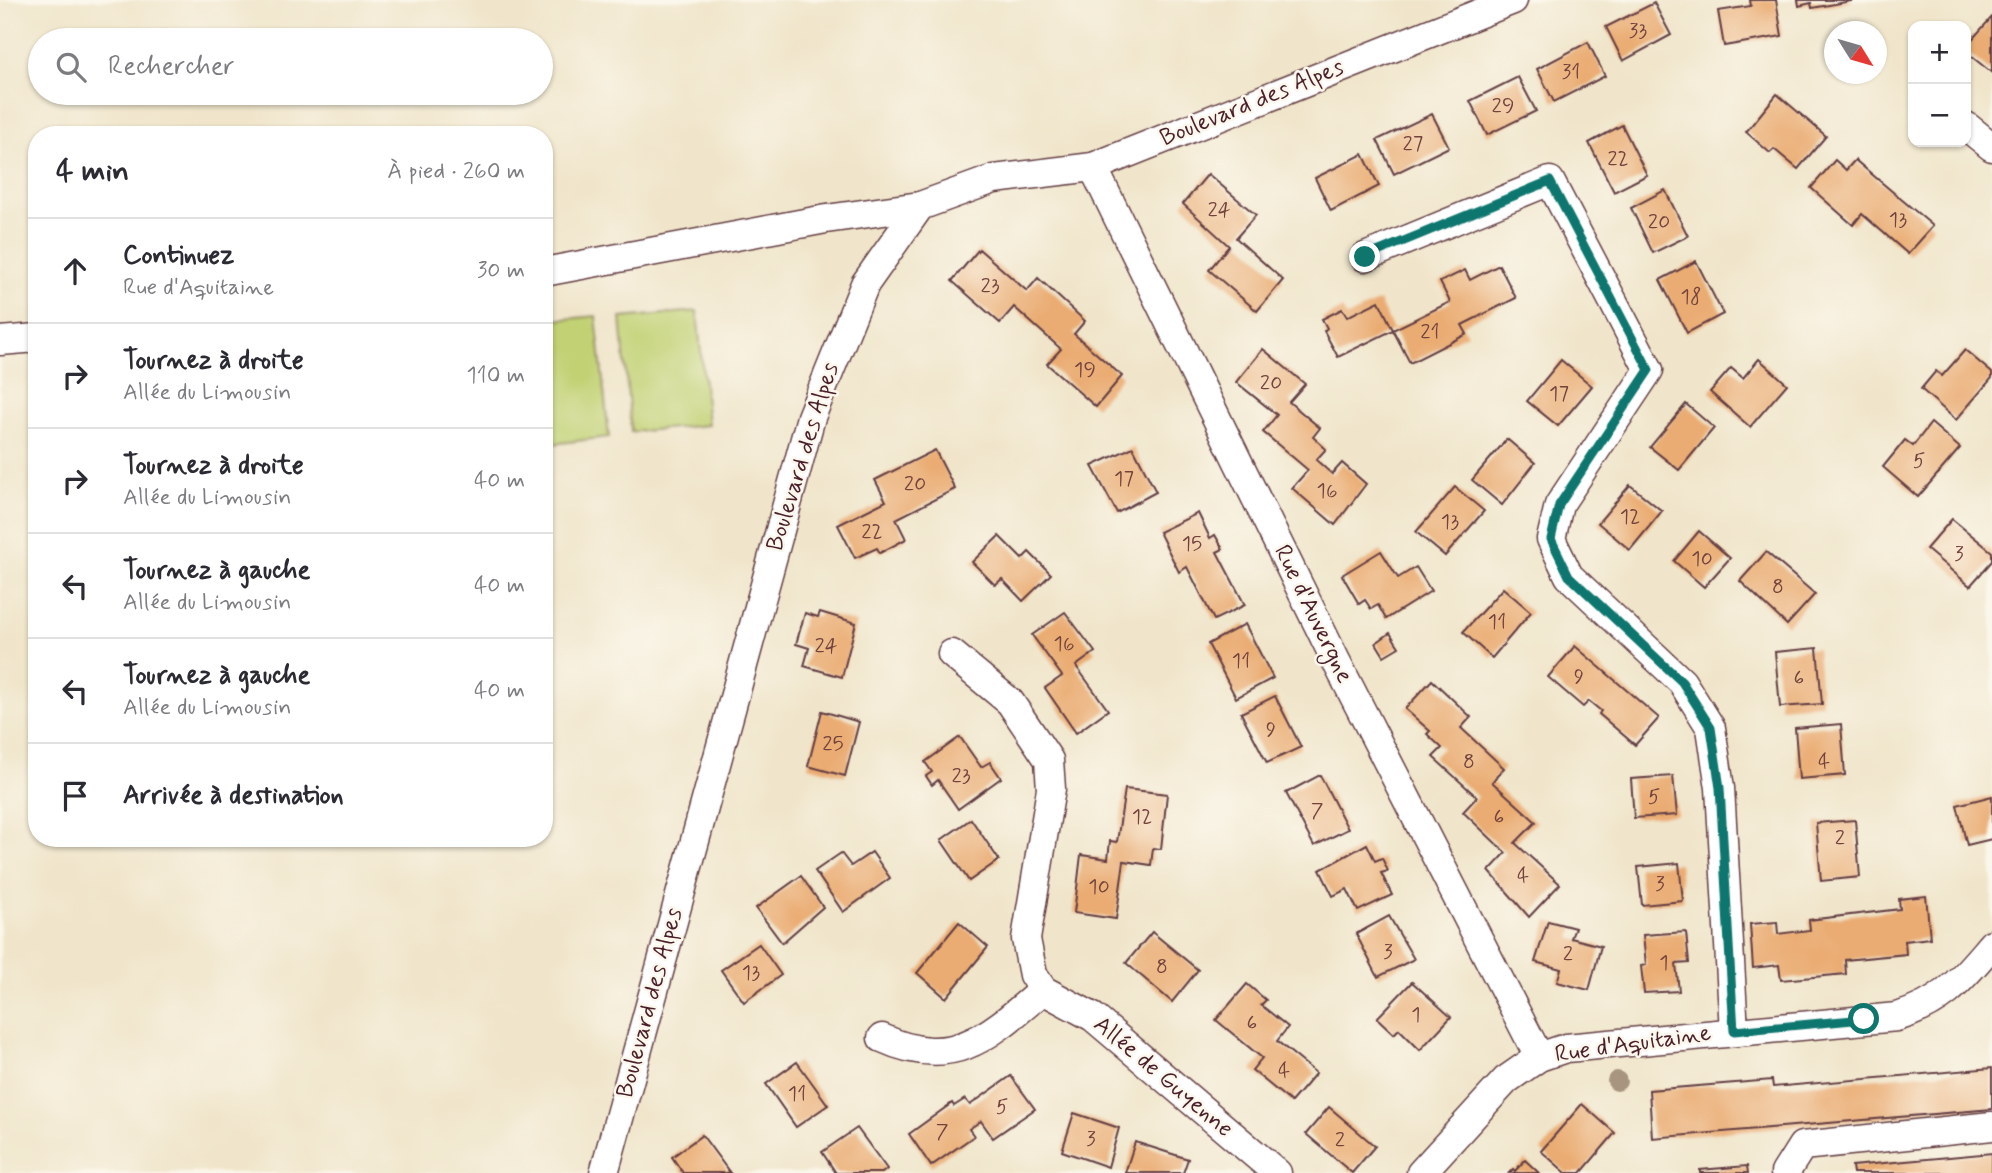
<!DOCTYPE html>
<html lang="fr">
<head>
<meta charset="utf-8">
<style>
  body { margin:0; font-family:Mynerve,sans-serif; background:#f7f7f7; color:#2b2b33 }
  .controls { position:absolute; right:21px; top:21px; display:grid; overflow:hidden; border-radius:14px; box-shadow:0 2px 5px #0004 }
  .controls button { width:63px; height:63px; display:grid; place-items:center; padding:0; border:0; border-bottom:2px solid #e1e1e2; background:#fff; color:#2b2b33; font:35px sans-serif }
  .compass { position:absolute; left:1824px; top:21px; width:63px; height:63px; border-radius:50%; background:#fff; box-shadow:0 2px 5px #0004; rotate:127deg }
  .stop { position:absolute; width:21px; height:21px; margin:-16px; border:5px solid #0f766e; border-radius:50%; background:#fff }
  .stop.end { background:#0f766e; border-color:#fff; box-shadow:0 2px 7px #0008 }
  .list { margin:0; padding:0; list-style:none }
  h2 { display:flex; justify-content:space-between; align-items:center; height:91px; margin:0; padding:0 28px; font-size:30px }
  h2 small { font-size:23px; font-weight:400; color:#7c7c81 }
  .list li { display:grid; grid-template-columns:46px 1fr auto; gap:21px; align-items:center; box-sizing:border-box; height:105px; padding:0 28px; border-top:2px solid #e1e1e2 }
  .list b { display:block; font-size:26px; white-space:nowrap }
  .list p { margin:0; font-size:23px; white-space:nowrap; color:#7c7c81 }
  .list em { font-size:23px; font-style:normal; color:#7c7c81 }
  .icon { flex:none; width:38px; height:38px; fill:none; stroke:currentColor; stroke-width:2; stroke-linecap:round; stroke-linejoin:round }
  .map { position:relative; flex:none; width:1992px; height:1173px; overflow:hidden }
  .search { position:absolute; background:#fff; box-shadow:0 2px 5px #0004; left:28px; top:28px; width:525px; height:77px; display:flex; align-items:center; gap:18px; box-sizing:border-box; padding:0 24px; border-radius:38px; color:#7c7c81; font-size:26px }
  .panel { position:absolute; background:#fff; box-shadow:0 2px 5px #0004; left:28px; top:126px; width:525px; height:721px; border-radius:28px }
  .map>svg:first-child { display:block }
  .green { fill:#c1d173; stroke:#86784f; stroke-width:2 }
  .building { fill:#eaac72 }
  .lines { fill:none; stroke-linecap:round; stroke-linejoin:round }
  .minor-casing { stroke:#633d43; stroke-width:31 }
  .minor { stroke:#fff; stroke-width:28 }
  .tree { fill:#a8957f }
  .route { stroke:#0f766e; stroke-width:9 }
  .labels { text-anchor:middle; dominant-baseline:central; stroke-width:5; stroke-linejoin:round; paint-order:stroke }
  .number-label { font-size:21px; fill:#72423d }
  .street-label { font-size:24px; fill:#4a1f2b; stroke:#fbf7ec }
</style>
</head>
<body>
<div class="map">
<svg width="1992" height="1173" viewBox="0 0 1992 1173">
  <rect width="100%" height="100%" fill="#fbf7ec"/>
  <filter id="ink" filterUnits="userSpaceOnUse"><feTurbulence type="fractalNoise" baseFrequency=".0143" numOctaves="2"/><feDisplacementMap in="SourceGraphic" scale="14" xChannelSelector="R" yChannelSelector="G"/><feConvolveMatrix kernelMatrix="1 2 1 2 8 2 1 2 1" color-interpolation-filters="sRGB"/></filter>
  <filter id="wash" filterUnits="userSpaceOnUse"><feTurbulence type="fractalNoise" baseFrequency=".00686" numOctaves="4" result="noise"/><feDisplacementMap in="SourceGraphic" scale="28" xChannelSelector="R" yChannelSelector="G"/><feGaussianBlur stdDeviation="1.57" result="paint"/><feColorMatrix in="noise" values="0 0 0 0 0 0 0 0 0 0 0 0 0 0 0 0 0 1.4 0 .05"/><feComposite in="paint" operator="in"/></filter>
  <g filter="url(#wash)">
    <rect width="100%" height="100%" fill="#f0e5ca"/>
    <g class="green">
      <path d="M697 311 708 425 631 432 621 318Z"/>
      <path d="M596 316 609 437 544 445V321Z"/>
    </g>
    <g id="blocks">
      <g class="building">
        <path d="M1750 0H1776L1782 36 1724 46 1718 11 1751 6Z"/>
        <path d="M1798 0H1852V1L1812 8 1811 3 1799 6Z"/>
        <path d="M1654 3 1671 35 1623 61 1606 27Z"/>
        <path d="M1992 17V73L1966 52V46Z"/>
        <path d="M1588 42 1605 76 1554 102 1537 69Z"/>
        <path d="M1518 77 1536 111 1487 135 1470 101Z"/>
        <path d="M1777 94 1826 136 1798 169 1774 149 1770 153 1746 132Z"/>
        <path d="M1432 114 1449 147 1394 174 1377 140Z"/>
        <path d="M1622 125 1647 175 1614 192 1589 143Z"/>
        <path d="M1363 154 1379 186 1331 211 1315 178Z"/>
        <path d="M1835 160 1846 170 1855 160 1933 226 1908 254 1862 214 1853 225 1811 188Z"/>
        <path d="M1208 174 1256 215 1236 238 1283 280 1257 311 1209 270 1229 246 1183 204Z"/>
        <path d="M1665 190 1688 236 1653 253 1631 208Z"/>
        <path d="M979 249 1027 291 1038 278 1085 321 1074 334 1122 376 1096 407 1047 364 1061 349 1014 307 1000 323 952 281Z"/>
        <path d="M1696 261 1723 314 1687 333 1660 280Z"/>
        <path d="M1499 265 1516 298 1462 325 1467 334 1410 363 1393 330 1338 357 1324 331 1327 328 1322 319 1342 309 1347 317 1379 301 1393 330 1450 302 1440 282 1465 270 1470 280Z"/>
        <path d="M1263 349 1305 384 1289 402 1320 428 1313 437 1326 449 1316 460 1332 474 1342 463 1366 484 1335 525 1292 488 1308 470 1263 432 1277 415 1236 382Z"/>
        <path d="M1965 350 1992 373V378L1956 420 1921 389 1936 371 1942 376Z"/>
        <path d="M1759 359 1787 384 1750 427 1710 392 1731 368 1743 378Z"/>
        <path d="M1561 360 1592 386 1558 426 1527 401Z"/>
        <path d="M1686 404 1714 428 1679 470 1650 447Z"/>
        <path d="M1931 423 1960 448 1918 497 1883 467 1905 440 1913 446Z"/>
        <path d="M1507 439 1535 463 1502 505 1472 480Z"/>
        <path d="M1133 447 1156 492 1117 513 1092 466Z"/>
        <path d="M935 450 955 489 896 519 906 539 880 553 877 548 855 558 838 525 886 501 875 480Z"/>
        <path d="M1630 485 1662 511 1630 550 1598 523Z"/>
        <path d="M1455 487 1484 511 1445 556 1416 532Z"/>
        <path d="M1198 513 1210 538 1215 535 1223 549 1217 552 1245 605 1214 620 1187 567 1179 572 1159 532Z"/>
        <path d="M1952 519 1992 552V561L1970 586 1926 549Z"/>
        <path d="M1699 531 1730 558 1704 587 1674 561Z"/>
        <path d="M999 536 1022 559 1029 552 1051 574 1023 601 1002 579 995 585 972 562Z"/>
        <path d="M1381 551 1398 578 1416 567 1431 591 1386 619 1378 605 1371 609 1365 600 1359 604 1342 575Z"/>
        <path d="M1766 552 1815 594 1787 625 1740 581Z"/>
        <path d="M1503 588 1531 612 1492 658 1463 632Z"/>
        <path d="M820 612 856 623 842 677 804 666 809 648 796 644 805 613 818 617Z"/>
        <path d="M1065 612 1095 652 1076 666 1108 710 1076 733 1045 688 1062 676 1032 635Z"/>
        <path d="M1245 624 1273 678 1236 698 1208 644Z"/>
        <path d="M1390 633 1399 647 1384 656 1376 643Z"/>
        <path d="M1575 646 1659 718 1635 745 1599 714 1601 711 1589 701 1583 707 1548 677Z"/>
        <path d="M1817 648 1822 704 1780 707 1775 652Z"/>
        <path d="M1432 680 1471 717 1461 728 1504 768 1492 782 1536 822 1515 843 1560 884 1529 917 1489 871 1506 853 1463 812 1477 797 1433 757 1442 748 1427 734 1430 731 1405 709Z"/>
        <path d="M1275 696 1301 747 1267 763 1241 713Z"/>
        <path d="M822 711 859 722 845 776 808 766Z"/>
        <path d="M1841 724 1845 775 1799 779 1795 728Z"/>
        <path d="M960 737 981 767 990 762 1001 778 958 809 938 780 932 785 926 776 932 772 925 762Z"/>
        <path d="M1320 775 1348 829 1314 846 1286 793Z"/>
        <path d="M1673 776 1677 815 1634 818 1631 779Z"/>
        <path d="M1125 789 1167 794 1161 849 1153 848 1151 865 1124 861 1116 919 1074 913 1081 855 1108 859 1110 841 1117 842Z"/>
        <path d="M1992 796V839L1967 845 1957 805Z"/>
        <path d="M971 819 999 860 969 881 941 840Z"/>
        <path d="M1855 820 1860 877 1821 881 1816 823Z"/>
        <path d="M1367 844 1375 861 1382 858 1388 871 1381 873 1392 895 1358 911 1347 889 1333 896 1320 870Z"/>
        <path d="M872 852 890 878 843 912 815 871 841 853 851 866Z"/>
        <path d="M1679 863 1683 901 1642 905 1638 867Z"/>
        <path d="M801 876 823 907 782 943 756 908Z"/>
        <path d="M1926 896 1930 938 1905 941 1906 954 1845 960 1846 974 1781 980 1779 965 1753 968 1750 924 1777 922 1778 934 1810 930 1809 920 1900 909 1899 899Z"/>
        <path d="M1389 916 1414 959 1378 977 1356 934Z"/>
        <path d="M1548 921 1575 928 1571 938 1601 946 1589 990 1557 982 1561 969 1535 962Z"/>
        <path d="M959 922 988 947 946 998 917 973Z"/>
        <path d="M1152 932 1198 970 1172 1002 1126 963Z"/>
        <path d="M1686 932 1689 963 1676 964 1679 991 1644 993 1641 966 1646 965 1643 935Z"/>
        <path d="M759 944 781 975 744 1002 721 970Z"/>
        <path d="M1412 982 1451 1017 1420 1050 1399 1029 1394 1034 1377 1018Z"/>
        <path d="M1247 984 1266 1000 1261 1005 1288 1027 1277 1041 1316 1073 1291 1102 1252 1070 1262 1058 1216 1020Z"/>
        <path d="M797 1062 828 1105 796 1127 766 1084Z"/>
        <path d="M1992 1068V1109L1652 1138 1649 1090 1772 1080 1773 1087Z"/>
        <path d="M1011 1076 1035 1109 993 1138 981 1121 969 1129 974 1136 931 1166 909 1134 952 1103 954 1106 965 1099 970 1105Z"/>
        <path d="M1582 1104 1615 1133 1581 1173H1566L1541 1151Z"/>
        <path d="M1329 1107 1375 1146 1352 1173 1306 1134Z"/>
        <path d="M1074 1113 1119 1128 1108 1167 1062 1151Z"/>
        <path d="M857 1128 887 1169 882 1173H836L822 1152Z"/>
        <path d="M702 1135 730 1173H683L672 1157Z"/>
        <path d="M1135 1142 1188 1159 1183 1173H1125Z"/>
        <path d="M1992 1153V1173H1853L1852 1166Z"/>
        <path d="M1525 1160 1539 1173H1509L1513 1169 1515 1171Z"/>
        <path d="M1747 1166 1748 1173H1700V1170Z"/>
      </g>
    </g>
  </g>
  <g filter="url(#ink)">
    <use href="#blocks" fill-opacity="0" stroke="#633d43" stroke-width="2"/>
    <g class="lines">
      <g class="minor-casing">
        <g id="minor">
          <path d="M1966 126 1992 147"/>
          <path d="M1093 167 1336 661 1539 1057"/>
          <path d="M1365 257 1550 181 1649 370 1559 505 1551 539 1569 576 1682 682 1711 728 1720 788 1734 1031"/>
          <path d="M544 272 826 219 920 206"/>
          <path d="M0 341 37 338"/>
          <path d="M952 654 1010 702 1049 760 1051 789 1026 939 1033 975 1043 990 1093 1017 1277 1173"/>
          <path d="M882 1038C954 1071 989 1036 1043 990"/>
          <path d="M604 1173 811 417 865 284 920 206 994 179 1093 167 1513 0"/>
          <path d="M1421 1173 1506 1080 1539 1057 1566 1048 1897 1017C1945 1002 1960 981 1992 944"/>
          <path d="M1785 1173 1802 1146 1992 1126"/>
        </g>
      </g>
      <use href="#minor" class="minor"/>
    </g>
    <circle class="tree" cx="1617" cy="1081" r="10"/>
  </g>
  <g class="lines" filter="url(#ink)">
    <path class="route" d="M1365 257 1550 181 1649 370 1559 505 1551 539 1569 576 1682 682 1711 728 1720 788 1734 1031 1864 1019"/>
  </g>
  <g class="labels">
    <g class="number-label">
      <text x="1638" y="31">33</text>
      <text x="1571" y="72">31</text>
      <text x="1503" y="106">29</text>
      <text x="1413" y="144">27</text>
      <text x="1618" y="159">22</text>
      <text x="1219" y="210">24</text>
      <text x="1898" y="220">13</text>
      <text x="1659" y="222">20</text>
      <text x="990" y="286">23</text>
      <text x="1691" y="297">18</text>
      <text x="1430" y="332">21</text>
      <text x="1085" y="370">19</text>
      <text x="1271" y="383">20</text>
      <text x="1559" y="394">17</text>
      <text x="1919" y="461">5</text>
      <text x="1124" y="479">17</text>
      <text x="915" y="484">20</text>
      <text x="1327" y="491">16</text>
      <text x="1630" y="517">12</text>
      <text x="1450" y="522">13</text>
      <text x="872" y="532">22</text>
      <text x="1192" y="544">15</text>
      <text x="1959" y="554">3</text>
      <text x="1702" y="559">10</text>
      <text x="1778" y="587">8</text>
      <text x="1497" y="622">11</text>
      <text x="1064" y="644">16</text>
      <text x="826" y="646">24</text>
      <text x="1241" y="661">11</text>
      <text x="1579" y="677">9</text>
      <text x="1799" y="678">6</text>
      <text x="1271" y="730">9</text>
      <text x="833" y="744">25</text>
      <text x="1469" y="762">8</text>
      <text x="1824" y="762">4</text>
      <text x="961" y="776">23</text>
      <text x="1654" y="797">5</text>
      <text x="1317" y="811">7</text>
      <text x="1142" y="817">12</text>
      <text x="1499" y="817">6</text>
      <text x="1840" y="838">2</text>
      <text x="1523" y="876">4</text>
      <text x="1660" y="884">3</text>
      <text x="1099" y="887">10</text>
      <text x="1388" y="952">3</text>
      <text x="1568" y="954">2</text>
      <text x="1664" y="963">1</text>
      <text x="1162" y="967">8</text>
      <text x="751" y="973">13</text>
      <text x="1416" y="1015">1</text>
      <text x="1252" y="1023">6</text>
      <text x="1284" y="1071">4</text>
      <text x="797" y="1094">11</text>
      <text x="1002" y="1107">5</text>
      <text x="942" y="1132">7</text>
      <text x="1091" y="1139">3</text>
      <text x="1340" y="1140">2</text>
    </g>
    <g class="street-label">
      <text transform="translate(1252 103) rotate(-22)">Boulevard des Alpes</text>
      <text transform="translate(803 457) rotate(-73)">Boulevard des Alpes</text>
      <text transform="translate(1313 614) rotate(64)">Rue d'Auvergne</text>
      <text transform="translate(650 1003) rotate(-75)">Boulevard des Alpes</text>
      <text transform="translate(1633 1044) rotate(-8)">Rue d'Aquitaine</text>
      <text transform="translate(1163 1077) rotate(40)">Allée de Guyenne</text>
    </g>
  </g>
</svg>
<div class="controls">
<button>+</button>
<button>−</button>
</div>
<svg class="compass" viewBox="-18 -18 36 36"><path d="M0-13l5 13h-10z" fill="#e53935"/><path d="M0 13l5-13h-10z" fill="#7c7c81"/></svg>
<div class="stop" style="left:1864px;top:1019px"></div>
<div class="stop end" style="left:1365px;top:257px"></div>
<div class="search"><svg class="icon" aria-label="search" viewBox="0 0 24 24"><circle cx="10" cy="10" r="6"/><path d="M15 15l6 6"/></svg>Rechercher</div>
<section class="panel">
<h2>4 min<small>À pied · 260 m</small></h2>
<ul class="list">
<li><svg class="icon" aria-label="ahead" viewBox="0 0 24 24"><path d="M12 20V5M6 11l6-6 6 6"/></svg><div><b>Continuez</b><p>Rue d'Aquitaine</p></div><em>30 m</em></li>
<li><svg class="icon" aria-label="right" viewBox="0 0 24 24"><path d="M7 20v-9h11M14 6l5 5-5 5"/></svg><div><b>Tournez à droite</b><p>Allée du Limousin</p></div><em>110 m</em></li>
<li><svg class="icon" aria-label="right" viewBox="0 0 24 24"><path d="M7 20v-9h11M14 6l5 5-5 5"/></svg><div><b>Tournez à droite</b><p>Allée du Limousin</p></div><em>40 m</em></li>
<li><svg class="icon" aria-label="left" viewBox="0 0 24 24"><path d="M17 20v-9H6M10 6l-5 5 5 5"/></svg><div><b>Tournez à gauche</b><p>Allée du Limousin</p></div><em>40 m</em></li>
<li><svg class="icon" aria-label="left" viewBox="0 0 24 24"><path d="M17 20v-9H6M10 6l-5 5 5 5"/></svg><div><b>Tournez à gauche</b><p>Allée du Limousin</p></div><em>40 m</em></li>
<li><svg class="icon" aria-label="arrive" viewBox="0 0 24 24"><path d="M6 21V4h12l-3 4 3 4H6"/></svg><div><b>Arrivée à destination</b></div></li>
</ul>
</section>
</div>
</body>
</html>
